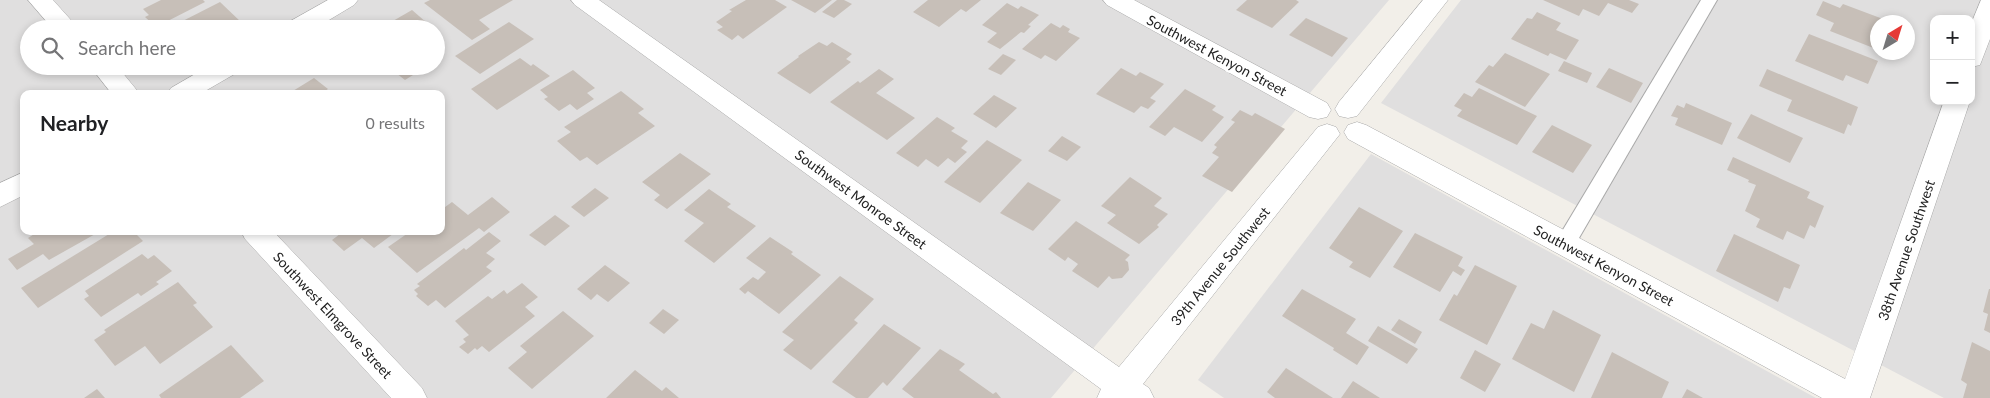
<!DOCTYPE html>
<html lang="en">
<head>
<meta charset="utf-8">
<style>
  body { margin:0; font-family:Lato,sans-serif; background:#f6f6f6; color:#202124 }
  .controls { position:absolute; right:15px; top:15px; display:grid; overflow:hidden; border-radius:10px; box-shadow:0 2px 8px #0003 }
  .controls button { width:45px; height:45px; display:grid; place-items:center; padding:0; border:0; border-bottom:1px solid #e0e0e0; background:#fff; color:#202124; font:25px sans-serif }
  .compass { position:absolute; left:1870px; top:15px; width:45px; height:45px; border-radius:50%; background:#fff; box-shadow:0 2px 8px #0003; rotate:38deg }
  .list { margin:0; padding:0; list-style:none }
  h2 { display:flex; justify-content:space-between; align-items:center; height:65px; margin:0; padding:0 20px; font-size:21px }
  h2 small { font-size:16px; font-weight:400; color:#757577 }
  .icon { flex:none; width:28px; height:28px; fill:none; stroke:currentColor; stroke-width:2; stroke-linecap:round; stroke-linejoin:round }
  .map { position:relative; flex:none; width:1990px; height:398px; overflow:hidden }
  .search { position:absolute; background:#fff; box-shadow:0 2px 8px #0003; left:20px; top:20px; width:425px; height:55px; display:flex; align-items:center; gap:12px; box-sizing:border-box; padding:0 18px; border-radius:28px; color:#757577; font-size:19px }
  .panel { position:absolute; background:#fff; box-shadow:0 2px 8px #0003; left:20px; top:90px; width:425px; height:145px; border-radius:10px }
  .map>svg:first-child { display:block }
  .residential { fill:#e0dfdf; fill-rule:evenodd }
  .building { fill:#c7bfb8 }
  .lines { fill:none; stroke-linecap:round; stroke-linejoin:round }
  .service-casing { stroke:#a9a9a9; stroke-width:2 }
  .minor-casing { stroke:#a9a9a9; stroke-width:1 }
  .service { fill:#fff; fill-rule:evenodd }
  .minor { fill:#fff; fill-rule:evenodd }
  .labels { text-anchor:middle; dominant-baseline:central; stroke-width:5; stroke-linejoin:round; paint-order:stroke }
  .street-label { font-size:14px; fill:#222; stroke:#fff }
</style>
</head>
<body>
<div class="map">
<svg width="1990" height="398" viewBox="0 0 1990 398">
  <rect width="100%" height="100%" fill="#f2efe9"/>
  <g class="residential">
    <path d="M0 0H1389L1051 398H0ZM29 29H436V66H29ZM24 94H441V231H24Z"/>
    <path d="M1461 0H1990V398H1944L1381 103ZM1934 19H1971V101H1934ZM1878 22H1908V52H1878Z"/>
    <path d="M1371 154 1816 398H1224L1198 380Z"/>
  </g>
  <g class="building">
    <path d="M161 0H203L205 2 156 27 145 17 149 15 143 9Z"/>
    <path d="M430 0H513L479 20 490 29 472 40 424 3Z"/>
    <path d="M746 0H775L787 7 743 39 738 35 732 40 717 30 723 27 716 22 732 11 729 10Z"/>
    <path d="M791 0H832L815 13Z"/>
    <path d="M837 0H844L852 4 834 18 822 12Z"/>
    <path d="M928 0H981L966 12 961 9 939 27 913 12Z"/>
    <path d="M1247 0H1296L1299 2 1272 28 1236 10Z"/>
    <path d="M1543 0H1629L1639 4 1632 13 1608 3 1599 16 1583 9 1579 16Z"/>
    <path d="M1823 1 1840 8 1843 4 1891 22H1878L1876 49 1830 31 1834 23 1816 15Z"/>
    <path d="M220 2 242 23 232 29H167Z"/>
    <path d="M1007 3 1018 9 1021 6 1039 15 1028 25 1031 26 1024 33 1021 32 1000 49 987 42 997 33 982 25Z"/>
    <path d="M412 10 434 29H379Z"/>
    <path d="M1537 12 1561 23 1556 30 1579 40 1566 60 1550 53 1548 56 1511 39 1527 18 1532 19Z"/>
    <path d="M1306 18 1348 38 1332 57 1289 35Z"/>
    <path d="M509 22 534 39 480 74 455 56Z"/>
    <path d="M1051 23 1060 28 1063 25 1070 29 1068 32 1080 38 1056 61 1045 55 1041 59 1022 49Z"/>
    <path d="M1809 34 1878 61 1868 84 1846 75 1843 81 1795 61Z"/>
    <path d="M819 42 827 46 832 42 852 54 846 59 851 62 810 94 777 73 799 57 798 56Z"/>
    <path d="M1505 53 1550 74 1525 107 1475 82 1489 65 1493 67Z"/>
    <path d="M1003 54 1016 60 1001 75 988 69Z"/>
    <path d="M520 58 531 66 533 64 550 76 497 110 471 89Z"/>
    <path d="M1564 61 1592 73 1587 83 1558 71Z"/>
    <path d="M387 66H416L421 70 405 80Z"/>
    <path d="M1121 68 1136 76 1140 72 1164 84 1150 98 1156 101 1148 109 1141 106 1134 113 1096 94Z"/>
    <path d="M1609 68 1643 83 1631 103 1596 87Z"/>
    <path d="M879 69 894 79 876 93 915 118 887 140 830 102 858 81 860 83Z"/>
    <path d="M1767 69 1858 107 1851 126 1848 124 1844 134 1787 111 1792 100 1759 86Z"/>
    <path d="M573 70 595 88 587 93 594 99 577 110 570 104 559 111 544 99 548 97 540 90Z"/>
    <path d="M314 78 328 89 321 94H288Z"/>
    <path d="M1479 88 1537 116 1517 145 1457 116 1462 110 1454 106 1464 93 1472 97Z"/>
    <path d="M1185 89 1216 106 1212 110 1224 117 1202 142 1174 127 1165 136 1149 127Z"/>
    <path d="M621 91 644 109 638 113 655 126 597 165 587 157 580 161 557 141 571 132 564 127Z"/>
    <path d="M994 95 1017 108 996 128 973 114Z"/>
    <path d="M1686 103 1732 123 1722 145 1675 125 1678 118 1671 116 1677 105 1684 108Z"/>
    <path d="M1240 110 1252 116 1255 113 1285 129 1232 192 1202 176 1219 157 1212 153 1217 147 1214 145 1235 122 1231 120Z"/>
    <path d="M1751 114 1803 138 1790 163 1737 138Z"/>
    <path d="M937 117 955 128 951 131 968 141 961 148 967 152 955 163 948 158 938 167 926 159 918 167 896 153Z"/>
    <path d="M1552 125 1592 145 1573 173 1532 152Z"/>
    <path d="M1062 136 1081 147 1067 161 1048 151Z"/>
    <path d="M987 140 1022 160 980 203 944 182Z"/>
    <path d="M680 153 711 174 667 209 654 200 660 195 642 182Z"/>
    <path d="M1733 157 1810 192 1807 198 1824 206 1815 228 1810 225 1804 239 1787 231 1783 240 1756 227 1760 219 1745 211 1756 185 1748 182 1749 180 1727 170Z"/>
    <path d="M1130 177 1162 198 1154 206 1168 214 1157 225 1159 227 1139 244 1107 223 1116 215 1101 206Z"/>
    <path d="M1028 182 1061 200 1033 231 1000 213Z"/>
    <path d="M595 188 609 198 584 217 571 207Z"/>
    <path d="M709 189 731 204 727 207 756 226 714 263 684 241 704 223 684 210Z"/>
    <path d="M492 197 510 212 484 232 479 228 417 273 388 247 411 231H441V210L452 202 468 215Z"/>
    <path d="M1359 207 1403 231 1370 278 1349 267 1353 262 1329 248Z"/>
    <path d="M555 215 570 226 545 246 529 235Z"/>
    <path d="M1076 221 1130 255 1125 260 1128 262 1129 270 1122 278 1112 279 1109 276 1098 288 1072 271 1078 264 1068 257 1065 261 1048 249Z"/>
    <path d="M39 231H96L97 233 49 260 43 254 17 270 8 259 34 244 28 238Z"/>
    <path d="M114 231H133L143 241 38 308 21 288Z"/>
    <path d="M344 231H397L374 248 362 238 344 251 332 240Z"/>
    <path d="M489 232 501 241 486 253 495 259 486 267 492 271 445 308 436 300 428 306 416 296 418 294 414 290 420 286 417 284 464 248 466 250Z"/>
    <path d="M1415 233 1463 257 1458 266 1465 270 1461 276 1453 271 1440 292 1393 267Z"/>
    <path d="M1734 234 1800 265 1790 289 1784 287 1778 302 1716 271Z"/>
    <path d="M770 237 793 252 791 254 821 275 779 314 748 291 745 294 739 289 753 277 758 280 766 272 746 258Z"/>
    <path d="M142 254 148 259 154 255 172 271 156 282 159 284 141 296 138 293 101 317 84 299 89 296 85 291Z"/>
    <path d="M605 265 630 283 608 302 597 294 591 300 577 289Z"/>
    <path d="M1475 265 1517 286 1487 345 1439 320 1454 294 1457 296Z"/>
    <path d="M840 276 874 299 854 320 858 323 811 370 783 350 794 340 782 332Z"/>
    <path d="M178 282 197 303 193 305 213 327 160 364 145 346 115 366 94 340 106 332 104 330Z"/>
    <path d="M522 283 538 297 525 307 535 316 489 352 482 346 477 350 475 348 468 354 459 347 466 342 463 339 469 335 455 321 488 296 492 299 504 290 507 294Z"/>
    <path d="M1302 289 1356 319 1346 333 1369 347 1357 365 1333 350 1334 348 1282 316Z"/>
    <path d="M1989 289H1990V333L1984 330 1988 314 1983 312Z"/>
    <path d="M663 309 679 320 664 334 649 323Z"/>
    <path d="M1553 310 1601 335 1574 392 1512 359 1531 323 1544 329Z"/>
    <path d="M563 311 594 336 532 389 508 368 527 352 520 346Z"/>
    <path d="M1399 319 1422 332 1415 344 1391 330Z"/>
    <path d="M884 324 921 348 887 386 883 382 868 398H856L832 382Z"/>
    <path d="M1378 326 1418 349 1407 364 1368 341Z"/>
    <path d="M1972 342 1990 351V398H1963L1967 384 1961 380Z"/>
    <path d="M231 345 264 381 240 398H161L159 395Z"/>
    <path d="M940 349 965 364 959 370 993 394 996 392 1001 398H914L902 389Z"/>
    <path d="M1475 350 1501 364 1485 392 1460 378Z"/>
    <path d="M1612 352 1669 382 1662 398H1591Z"/>
    <path d="M1286 368 1333 398H1275L1267 392Z"/>
    <path d="M635 370 662 391 666 387 679 398H606Z"/>
    <path d="M1353 381 1380 398H1341Z"/>
    <path d="M97 389 105 398H84Z"/>
    <path d="M1687 389 1703 398H1682Z"/>
  </g>
  <g class="lines">
    <g class="service-casing">
      <path id="service" d="M1701 0H1717L1572 250 1565 252 1558 250 1555 244 1558 238Z"/>
    </g>
    <g class="minor-casing">
      <g id="minor">
        <path d="M28 0H53L79 29H53Z"/>
        <path d="M328 0H358L354 5 314 29H283L287 23Z"/>
        <path d="M571 0H599L1119 367 1318 127 1327 124 1336 127 1340 134 1143 384 1149 388 1154 398H1097L1101 389 575 5Z"/>
        <path d="M1103 0H1134L1327 103 1331 110 1327 117 1318 119 1309 117 1107 5Z"/>
        <path d="M1423 0H1448L1357 116 1348 118 1339 116 1335 109 1339 102Z"/>
        <path d="M1981 0H1990V39L1980 65 1971 67V24Z"/>
        <path d="M90 66H117L140 94H112Z"/>
        <path d="M209 66H241L238 72 200 94H167L171 88Z"/>
        <path d="M1944 101H1970L1870 398H1822L1348 139 1344 132 1348 125 1357 122 1366 125 1845 379Z"/>
        <path d="M24 172V195L0 207V183Z"/>
        <path d="M241 231H273L422 388 427 398H391L245 239Z"/>
      </g>
    </g>
    <use href="#service" class="service"/>
    <use href="#minor" class="minor"/>
  </g>
  <g class="labels">
    <g class="street-label">
      <text transform="translate(1217 55) rotate(28)">Southwest Kenyon Street</text>
      <text transform="translate(861 199) rotate(36)">Southwest Monroe Street</text>
      <text transform="translate(1906 250) rotate(-71)">38th Avenue Southwest</text>
      <text transform="translate(1604 265) rotate(28)">Southwest Kenyon Street</text>
      <text transform="translate(1220 266) rotate(-51)">39th Avenue Southwest</text>
      <text transform="translate(333 315) rotate(47)">Southwest Elmgrove Street</text>
    </g>
  </g>
</svg>
<div class="controls">
<button>+</button>
<button>−</button>
</div>
<svg class="compass" viewBox="-18 -18 36 36"><path d="M0-13l5 13h-10z" fill="#e53935"/><path d="M0 13l5-13h-10z" fill="#757577"/></svg>
<div class="search"><svg class="icon" aria-label="search" viewBox="0 0 24 24"><circle cx="10" cy="10" r="6"/><path d="M15 15l6 6"/></svg>Search here</div>
<section class="panel">
<h2>Nearby<small>0 results</small></h2>
<ul class="list">
</ul>
</section>
</div>
</body>
</html>
